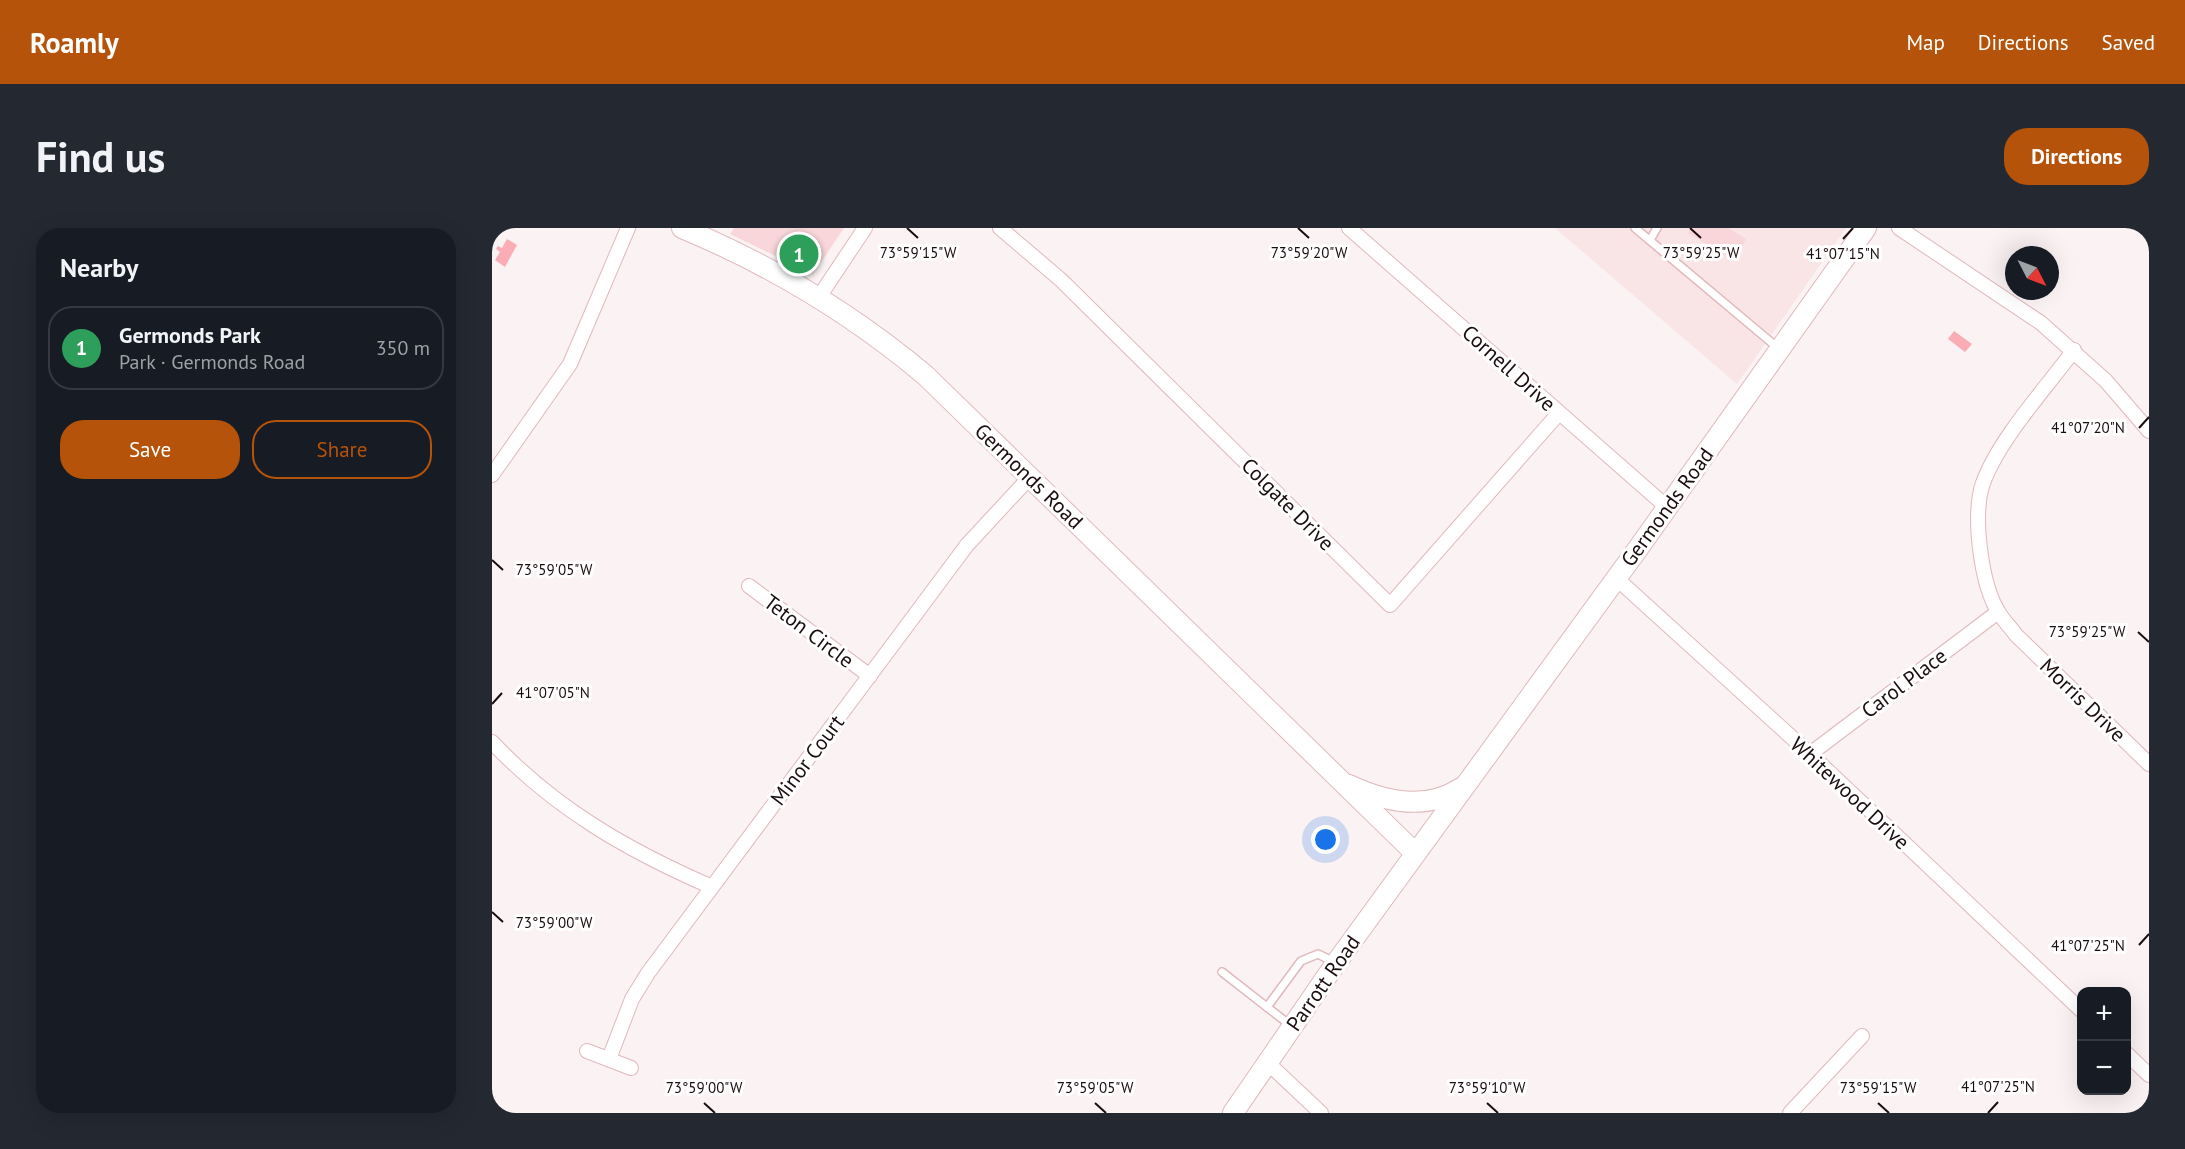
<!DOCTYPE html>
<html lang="en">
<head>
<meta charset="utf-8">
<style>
  body { margin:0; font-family:"PT Sans",sans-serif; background:#242831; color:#f1f3f6 }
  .controls { position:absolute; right:18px; bottom:18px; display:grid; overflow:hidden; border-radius:12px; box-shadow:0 6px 24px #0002 }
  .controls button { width:54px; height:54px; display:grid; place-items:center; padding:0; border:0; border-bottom:2px solid #363941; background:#171b24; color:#f1f3f6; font:30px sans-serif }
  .compass { position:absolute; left:1513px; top:18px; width:54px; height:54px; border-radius:50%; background:#171b24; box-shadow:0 6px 24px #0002; rotate:132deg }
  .you { position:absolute; left:834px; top:612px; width:21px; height:21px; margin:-15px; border:4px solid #fff; border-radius:50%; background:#1a73e8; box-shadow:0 0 0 9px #1a73e833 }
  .badge { display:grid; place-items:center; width:39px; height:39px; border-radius:50%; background:#b45309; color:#fff; font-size:20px; font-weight:700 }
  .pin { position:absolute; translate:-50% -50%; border:3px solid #fff; box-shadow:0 2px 6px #0006 }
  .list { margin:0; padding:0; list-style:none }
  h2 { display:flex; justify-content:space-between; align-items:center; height:78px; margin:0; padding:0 24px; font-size:26px }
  h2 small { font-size:20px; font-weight:400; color:#9ea1a6 }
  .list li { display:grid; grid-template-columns:39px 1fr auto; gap:18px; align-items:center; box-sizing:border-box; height:84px; margin:0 12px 12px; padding:0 12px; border:2px solid #363941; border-radius:24px }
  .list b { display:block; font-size:22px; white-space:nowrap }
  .list p { margin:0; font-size:20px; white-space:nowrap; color:#9ea1a6 }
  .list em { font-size:20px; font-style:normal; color:#9ea1a6 }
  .actions { display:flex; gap:12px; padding:18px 24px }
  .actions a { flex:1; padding:14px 0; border:2px solid #b45309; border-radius:24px; text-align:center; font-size:21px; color:#b45309 }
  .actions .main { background:#b45309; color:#fff }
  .map { position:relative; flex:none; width:1657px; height:885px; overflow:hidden; border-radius:24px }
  header { display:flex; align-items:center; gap:36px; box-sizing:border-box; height:84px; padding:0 30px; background:#b45309; color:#fff }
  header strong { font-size:28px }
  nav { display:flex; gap:33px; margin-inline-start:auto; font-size:21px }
  .intro { display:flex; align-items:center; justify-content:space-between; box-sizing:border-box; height:144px; padding:0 36px }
  h1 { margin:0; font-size:42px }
  .button { padding:15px 27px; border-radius:24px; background:#b45309; color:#fff; font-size:21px; font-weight:700 }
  main { display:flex; gap:36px; padding:0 36px }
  aside { flex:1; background:#171b24; border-radius:24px; box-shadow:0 6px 24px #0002 }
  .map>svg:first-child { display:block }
  .built { fill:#f9e4e6 }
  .green { fill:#f8d6d9 }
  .water { fill:#fbadb6 }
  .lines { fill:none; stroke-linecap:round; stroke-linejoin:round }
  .lane-casing { stroke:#e0b8bc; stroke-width:10 }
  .street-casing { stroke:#e0b8bc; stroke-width:16 }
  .secondary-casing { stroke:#e0b8bc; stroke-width:22 }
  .lane { stroke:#fff; stroke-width:7 }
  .street { stroke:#fff; stroke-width:14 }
  .secondary { stroke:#fff; stroke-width:20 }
  .ticks { fill:none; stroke:#1b0d0f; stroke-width:2 }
  .labels { text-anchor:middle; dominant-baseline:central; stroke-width:6; stroke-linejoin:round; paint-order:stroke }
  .street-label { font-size:21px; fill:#1b0d0f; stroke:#fff }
  .ticks-label { font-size:15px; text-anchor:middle; fill:#1b0d0f; stroke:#fff; stroke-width:6; stroke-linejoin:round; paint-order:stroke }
</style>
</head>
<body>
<header>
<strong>Roamly</strong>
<nav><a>Map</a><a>Directions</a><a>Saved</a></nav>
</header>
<div class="intro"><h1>Find us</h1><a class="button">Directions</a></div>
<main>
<aside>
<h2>Nearby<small></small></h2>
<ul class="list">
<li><span class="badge" style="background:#2e9e5b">1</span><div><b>Germonds Park</b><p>Park · Germonds Road</p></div><em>350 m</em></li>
</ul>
<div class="actions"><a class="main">Save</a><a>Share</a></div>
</aside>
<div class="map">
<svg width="1657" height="885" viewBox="0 0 1657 885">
  <rect width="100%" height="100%" fill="#fbf2f3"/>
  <path class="built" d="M1063 0H1354L1245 156Z"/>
  <g class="green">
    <path d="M242 0H352L321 46 238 6Z"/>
    <path d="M1199 0H1236L1254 11 1242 32 1196 5Z"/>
  </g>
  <g class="water">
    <path d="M15 11 25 17 13 39 3 32 8 24 4 21 6 18 10 20Z"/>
    <path d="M1462 103 1480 116 1473 124 1456 111Z"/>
  </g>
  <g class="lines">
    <g class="lane-casing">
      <g id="lane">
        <path d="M1143 0 1286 120"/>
        <path d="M1158 12 1165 0"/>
        <path d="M730 744 798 797"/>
        <path d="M775 779 809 733 826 726 842 734"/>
      </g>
    </g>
    <g class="street-casing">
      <g id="street">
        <path d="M508 0 569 52 898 377 1067 185"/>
        <path d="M857 0 1176 280"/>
        <path d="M1407 0 1549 95 1614 153 1657 203"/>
        <path d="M327 69 373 0"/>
        <path d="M1582 122C1554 160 1507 211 1491 255 1480 287 1489 357 1507 385 1512 393 1519 400 1524 407L1657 536"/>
        <path d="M0 247 78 136 136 0"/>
        <path d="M1124 350 1318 526 1590 783"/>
        <path d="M257 358 378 448"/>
        <path d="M0 514C63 581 137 623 220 659"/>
        <path d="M1318 526 1506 384"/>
        <path d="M95 823 139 840"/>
        <path d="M1634 825 1657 847"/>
        <path d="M117 831 140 771 156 745 475 317 538 249"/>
        <path d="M776 835 829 885"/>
        <path d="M1298 885 1370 808"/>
      </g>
    </g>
    <g class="secondary-casing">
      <g id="secondary">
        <path d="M190 0C279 37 359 85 433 147L923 625"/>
        <path d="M857 557C893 574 934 583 969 560"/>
        <path d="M741 885 844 735 1145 322 1374 0"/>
      </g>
    </g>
    <use href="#lane" class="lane"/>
    <use href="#street" class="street"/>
    <use href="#secondary" class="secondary"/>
  </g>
  <path class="ticks" d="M415 0 426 10M806 0 817 10M1198 0 1209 10M1351 11 1361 0M1647 200 1657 189M0 332 11 342M1646 404 1657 414M0 476 10 465M0 684 11 694M1647 717 1657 706M212 875 223 885M603 875 614 885M995 875 1006 885M1386 875 1397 885M1496 885 1506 874"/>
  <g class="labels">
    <g class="street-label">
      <text transform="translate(1017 140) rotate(42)">Cornell Drive</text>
      <text transform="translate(537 248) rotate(44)">Germonds Road</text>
      <text transform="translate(796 276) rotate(45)">Colgate Drive</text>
      <text transform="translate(1175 279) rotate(-54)">Germonds Road</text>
      <text transform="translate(317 403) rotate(37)">Teton Circle</text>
      <text transform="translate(1412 455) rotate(-37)">Carol Place</text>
      <text transform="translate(1591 472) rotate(44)">Morris Drive</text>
      <text transform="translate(315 532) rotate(-53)">Minor Court</text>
      <text transform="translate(1358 565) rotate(43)">Whitewood Drive</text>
      <text transform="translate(831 755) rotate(-55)">Parrott Road</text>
    </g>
  </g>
  <g class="ticks-label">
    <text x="426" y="30">73°59'15"W</text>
    <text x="817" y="30">73°59'20"W</text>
    <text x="1209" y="30">73°59'25"W</text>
    <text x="1351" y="31">41°07'15"N</text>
    <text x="1596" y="205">41°07'20"N</text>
    <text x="62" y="347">73°59'05"W</text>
    <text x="1595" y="409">73°59'25"W</text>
    <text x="61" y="470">41°07'05"N</text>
    <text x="62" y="700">73°59'00"W</text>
    <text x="1596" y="723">41°07'25"N</text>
    <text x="1506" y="864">41°07'25"N</text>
    <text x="212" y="865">73°59'00"W</text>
    <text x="603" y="865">73°59'05"W</text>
    <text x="995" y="865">73°59'10"W</text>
    <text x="1386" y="865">73°59'15"W</text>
  </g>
</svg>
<div class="controls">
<button>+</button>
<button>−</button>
</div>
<svg class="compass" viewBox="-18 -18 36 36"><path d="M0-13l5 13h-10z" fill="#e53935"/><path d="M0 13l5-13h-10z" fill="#9ea1a6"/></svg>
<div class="you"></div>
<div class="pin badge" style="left:307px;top:26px;background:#2e9e5b">1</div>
</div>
</main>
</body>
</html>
